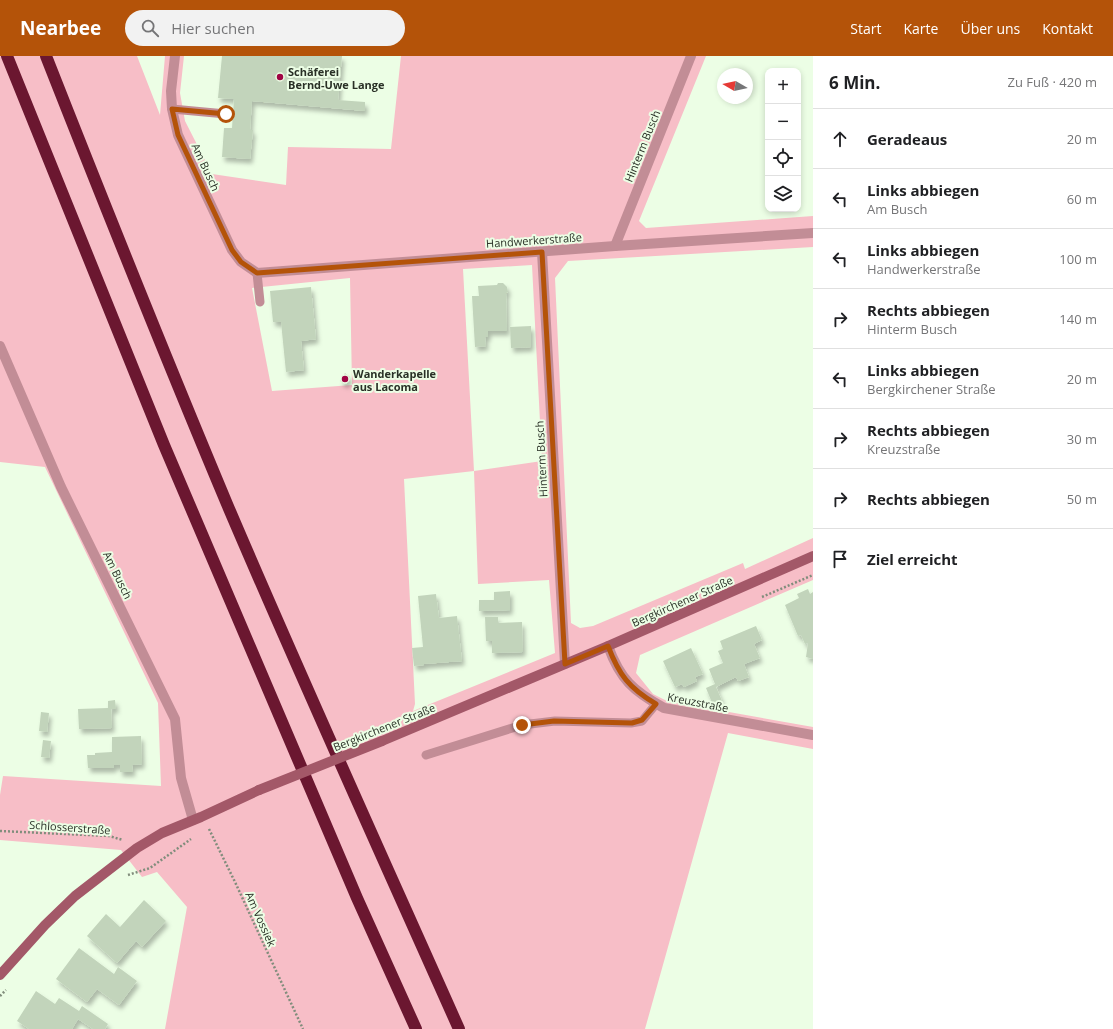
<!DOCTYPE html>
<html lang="de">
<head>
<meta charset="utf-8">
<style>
  body { margin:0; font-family:"Open Sans",sans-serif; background:#f2f2f2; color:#202124 }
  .controls { position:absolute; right:12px; top:12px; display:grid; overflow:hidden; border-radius:8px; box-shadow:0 2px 6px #0003 }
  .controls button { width:36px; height:36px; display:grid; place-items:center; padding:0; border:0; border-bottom:1px solid #e0e0e0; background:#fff; color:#202124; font:20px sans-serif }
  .compass { position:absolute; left:717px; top:12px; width:36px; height:36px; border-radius:50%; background:#fff; box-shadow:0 2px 6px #0003; rotate:279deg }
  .stop { position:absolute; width:12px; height:12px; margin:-9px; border:3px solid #b45309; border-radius:50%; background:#fff }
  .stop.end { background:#b45309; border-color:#fff; box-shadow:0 1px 4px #0008 }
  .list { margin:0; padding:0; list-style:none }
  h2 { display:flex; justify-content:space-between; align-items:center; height:52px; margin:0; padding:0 16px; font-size:17px }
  h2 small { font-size:13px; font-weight:400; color:#757577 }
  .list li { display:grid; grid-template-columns:26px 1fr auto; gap:12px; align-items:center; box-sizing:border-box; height:60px; padding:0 16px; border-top:1px solid #e0e0e0 }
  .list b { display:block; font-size:15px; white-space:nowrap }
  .list p { margin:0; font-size:13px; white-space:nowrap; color:#757577 }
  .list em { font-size:13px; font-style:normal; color:#757577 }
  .icon { flex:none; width:22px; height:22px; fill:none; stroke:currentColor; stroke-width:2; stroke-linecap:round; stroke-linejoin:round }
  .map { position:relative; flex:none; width:813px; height:973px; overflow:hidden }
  header { display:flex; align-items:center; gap:24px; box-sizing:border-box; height:56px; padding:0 20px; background:#b45309; color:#fff }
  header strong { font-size:19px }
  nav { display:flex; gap:22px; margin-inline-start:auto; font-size:14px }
  .search { width:280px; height:36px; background:#f2f2f2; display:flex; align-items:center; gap:10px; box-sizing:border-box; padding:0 14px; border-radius:22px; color:#757577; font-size:15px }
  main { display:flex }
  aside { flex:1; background:#fff }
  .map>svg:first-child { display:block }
  .green { fill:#f7bec7; fill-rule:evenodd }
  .building { fill:#c2d4bb; filter:url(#shadow) }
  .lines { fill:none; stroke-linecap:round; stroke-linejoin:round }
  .path { stroke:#818d7c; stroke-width:2.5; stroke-dasharray:2 2; stroke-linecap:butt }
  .lane { stroke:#c28d96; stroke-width:9 }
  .street { stroke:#c28d96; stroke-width:10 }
  .secondary { stroke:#a35868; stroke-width:10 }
  .highway { stroke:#6b1730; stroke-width:12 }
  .secondary-bridge { stroke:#a35868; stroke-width:10 }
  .route { stroke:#b45309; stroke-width:5 }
  .poi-dot { fill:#a00444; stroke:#ecfee5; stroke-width:1.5 }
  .labels { text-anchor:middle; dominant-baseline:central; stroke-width:4; stroke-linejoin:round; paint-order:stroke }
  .poi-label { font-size:11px; font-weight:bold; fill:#293026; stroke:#ecfee5; text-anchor:start }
  .street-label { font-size:11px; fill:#293026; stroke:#ecfee5 }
</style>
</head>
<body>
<header>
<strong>Nearbee</strong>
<div class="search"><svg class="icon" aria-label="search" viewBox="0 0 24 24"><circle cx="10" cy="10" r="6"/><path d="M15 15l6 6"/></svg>Hier suchen</div>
<nav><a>Start</a><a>Karte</a><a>Über uns</a><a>Kontakt</a></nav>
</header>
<main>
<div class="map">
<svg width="813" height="973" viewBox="0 0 813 973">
  <defs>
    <filter id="shadow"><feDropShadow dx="2.5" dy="4.5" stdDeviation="2" flood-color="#0004"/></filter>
  </defs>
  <rect width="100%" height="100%" fill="#ecfee5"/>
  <path class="green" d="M0 0H137L160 59 165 0H184L180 37 185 65 212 118 286 129 288 91 391 93 401 0H706L639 165 646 172 813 160V191L568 205 555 222 571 567 580 572 593 570 743 507 745 513 813 482V524L640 599 636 617 653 638 667 645 813 671V693L728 677 645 973H165L187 851 157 816 142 821 121 794 0 784V739L3 720 161 730 158 647 45 411 0 406ZM532 209 542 405 474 415 463 213ZM350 222 352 329 272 335 252 232ZM474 415 478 528 549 524 555 597 413 655 415 648 404 423Z"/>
  <g class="building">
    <path d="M222 0H342L338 44 365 46V55L252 45 250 74H253L250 103 222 101 224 72H232L234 43 218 42Z"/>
    <path d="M498 227H503L507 231 508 236 506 237 507 275H488V281H485L486 290 475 291 472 240H479L478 230 497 229Z"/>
    <path d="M311 231 316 283 301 285 304 314 286 316 281 266H273L270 235Z"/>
    <path d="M531 270V291L511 292 510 271Z"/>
    <path d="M345 317 350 321 346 328 340 325Z"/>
    <path d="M808 533 810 538 813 536V603L806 601 808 587 805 588 801 579 798 580 785 549 799 542 797 538Z"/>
    <path d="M510 535V554L479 555V544H494V536Z"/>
    <path d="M436 538 439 562 457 560 462 605 424 608V609L414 610 412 592 423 591 418 540Z"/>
    <path d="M485 561H498V567L522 566 523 596 492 597V585H486Z"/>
    <path d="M756 570 762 584 754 588 760 602 744 608 749 621 738 625 736 621 716 631 722 645 713 649 706 632 715 628 709 613 723 607 718 595 723 593 720 585Z"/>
    <path d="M691 592 703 618 695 621 697 625 684 631 682 628 675 631 663 605Z"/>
    <path d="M115 644 116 653H111L112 672 79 673 78 653 108 652V645Z"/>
    <path d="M41 656 49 657 47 676 39 675Z"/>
    <path d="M141 680 142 708 132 709 133 716H120V709H114V712H88L87 699H95V697L112 696V681Z"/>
    <path d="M43 684 51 685 49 702 41 701Z"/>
    <path d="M144 844 166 865 142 891 136 885 117 907 87 880 106 858 120 871Z"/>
    <path d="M79 892 114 918 118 911 137 925 119 949 97 933 87 946 56 923Z"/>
    <path d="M36 935 55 948 59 942 79 955 82 950 108 968 105 973H93L78 963 72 973H29L17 965Z"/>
  </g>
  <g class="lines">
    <g class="path">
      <path d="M762 541 813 519"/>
      <path d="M209 773 235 826 303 973"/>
      <path d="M0 775 109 780 123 784"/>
      <path d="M128 819 150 812 191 783"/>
      <path d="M0 940 6 934"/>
    </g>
    <g class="lane">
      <path d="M172 53 226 58"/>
      <path d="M257 217 260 246"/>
      <path d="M426 699 522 669 555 665 631 667 642 665 656 648"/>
    </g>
    <g class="street">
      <path d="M175 0 171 35 172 53 178 79 232 194 241 206 257 217 615 190 813 177"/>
      <path d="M615 190 691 0"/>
      <path d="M542 196 565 608"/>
      <path d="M0 290 61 431 175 663 181 722 193 764"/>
      <path d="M608 590C620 623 633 635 664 652L813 679"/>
    </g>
    <g class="secondary">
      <path d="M382 685 608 590 813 500"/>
      <path d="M0 919 45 869 75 840 137 792 162 777 201 761 259 734"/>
    </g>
    <g class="highway">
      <path d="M7 0 164 389 357 842 416 973"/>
      <path d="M46 0C105 150 165 300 227 448 302 624 381 798 459 973"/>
    </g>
    <path class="secondary-bridge" d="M259 734 382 685"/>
  </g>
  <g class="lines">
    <path class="route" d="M226 58 172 53 178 79 232 194 241 206 257 217 542 196 565 608 608 590C619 619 629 632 656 648L642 664 632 667 554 665 522 669"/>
  </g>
  <g class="poi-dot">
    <circle cx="280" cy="21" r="4"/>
    <circle cx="345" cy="323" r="4"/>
  </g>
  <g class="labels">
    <g class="poi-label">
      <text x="288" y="15">Schäferei<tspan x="288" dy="13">Bernd-Uwe Lange</tspan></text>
      <text x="353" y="317">Wanderkapelle<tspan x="353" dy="13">aus Lacoma</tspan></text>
    </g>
    <g class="street-label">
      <text transform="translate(642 90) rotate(-68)">Hinterm Busch</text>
      <text transform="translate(206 111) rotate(65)">Am Busch</text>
      <text transform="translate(534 184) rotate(-4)">Handwerkerstraße</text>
      <text transform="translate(541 403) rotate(-93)">Hinterm Busch</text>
      <text transform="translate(118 519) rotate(64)">Am Busch</text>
      <text transform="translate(682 545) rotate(-24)">Bergkirchener Straße</text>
      <text transform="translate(698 646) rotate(11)">Kreuzstraße</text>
      <text transform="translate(384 671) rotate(-22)">Bergkirchener Straße</text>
      <text transform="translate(70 771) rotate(4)">Schlosserstraße</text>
      <text transform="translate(261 863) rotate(66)">Am Vossiek</text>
    </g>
  </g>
</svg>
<div class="controls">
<button>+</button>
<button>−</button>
<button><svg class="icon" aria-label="locate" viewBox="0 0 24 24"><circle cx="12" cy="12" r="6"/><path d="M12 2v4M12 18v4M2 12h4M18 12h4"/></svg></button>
<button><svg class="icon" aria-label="layers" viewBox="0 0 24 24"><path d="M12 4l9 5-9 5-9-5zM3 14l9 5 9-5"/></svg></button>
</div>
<svg class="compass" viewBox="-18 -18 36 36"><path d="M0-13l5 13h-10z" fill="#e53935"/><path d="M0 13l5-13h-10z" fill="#757577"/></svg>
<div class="stop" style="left:226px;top:58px"></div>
<div class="stop end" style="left:522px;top:669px"></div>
</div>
<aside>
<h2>6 Min.<small>Zu Fuß · 420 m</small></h2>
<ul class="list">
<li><svg class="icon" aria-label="ahead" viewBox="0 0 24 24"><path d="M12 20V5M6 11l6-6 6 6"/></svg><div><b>Geradeaus</b></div><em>20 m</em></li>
<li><svg class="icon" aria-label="left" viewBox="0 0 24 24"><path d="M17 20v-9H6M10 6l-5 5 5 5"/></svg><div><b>Links abbiegen</b><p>Am Busch</p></div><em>60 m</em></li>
<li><svg class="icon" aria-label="left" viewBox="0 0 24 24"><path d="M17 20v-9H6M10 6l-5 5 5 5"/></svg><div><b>Links abbiegen</b><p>Handwerkerstraße</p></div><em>100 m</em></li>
<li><svg class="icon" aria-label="right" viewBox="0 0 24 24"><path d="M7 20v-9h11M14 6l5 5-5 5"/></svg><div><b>Rechts abbiegen</b><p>Hinterm Busch</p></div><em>140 m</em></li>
<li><svg class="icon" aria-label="left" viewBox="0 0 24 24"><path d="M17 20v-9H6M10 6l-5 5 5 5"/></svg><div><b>Links abbiegen</b><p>Bergkirchener Straße</p></div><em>20 m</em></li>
<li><svg class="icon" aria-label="right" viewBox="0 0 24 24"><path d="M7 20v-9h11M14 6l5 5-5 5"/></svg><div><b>Rechts abbiegen</b><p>Kreuzstraße</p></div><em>30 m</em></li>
<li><svg class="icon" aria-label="right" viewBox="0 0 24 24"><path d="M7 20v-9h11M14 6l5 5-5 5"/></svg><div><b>Rechts abbiegen</b></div><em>50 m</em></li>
<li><svg class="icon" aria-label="arrive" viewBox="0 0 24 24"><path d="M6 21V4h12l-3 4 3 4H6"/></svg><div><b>Ziel erreicht</b></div></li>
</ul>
</aside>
</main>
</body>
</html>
